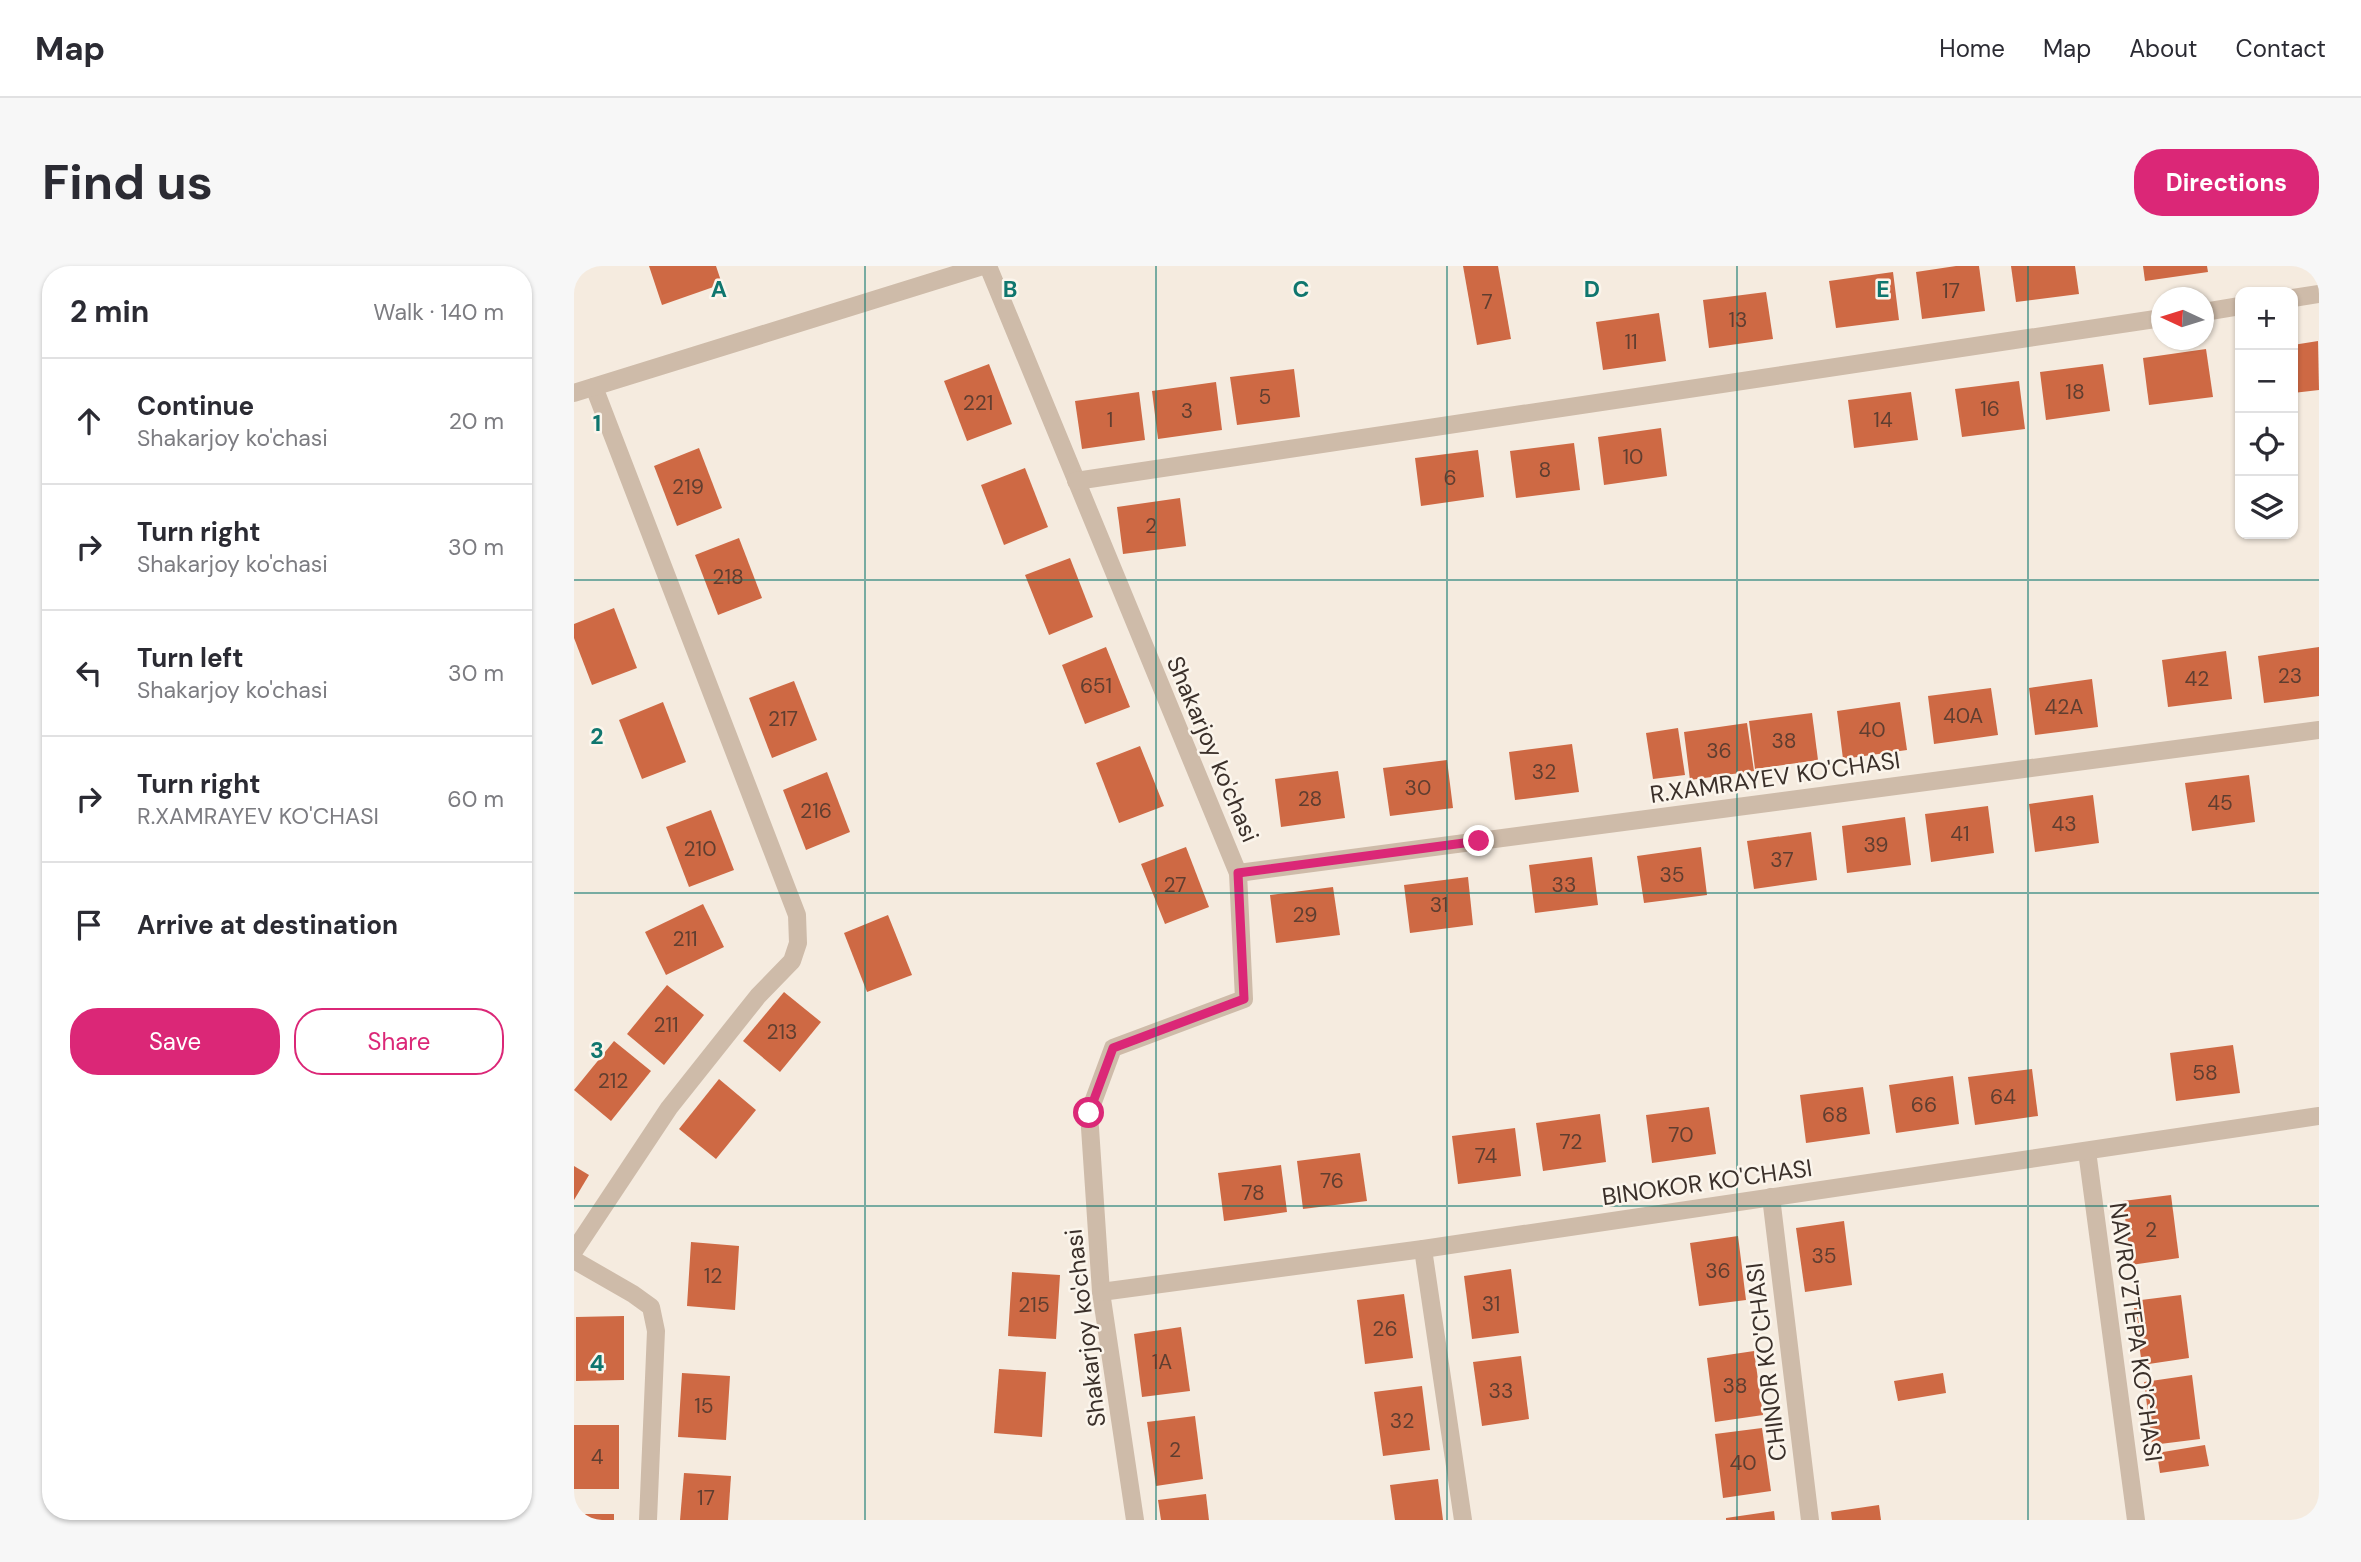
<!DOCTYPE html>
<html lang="en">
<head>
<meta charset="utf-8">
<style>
  body { margin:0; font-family:"DM Sans",sans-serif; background:#f7f7f7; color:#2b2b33 }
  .controls { position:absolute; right:21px; top:21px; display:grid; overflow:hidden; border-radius:14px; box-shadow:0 2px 5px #0004 }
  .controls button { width:63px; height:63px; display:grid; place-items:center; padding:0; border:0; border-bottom:2px solid #e1e1e2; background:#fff; color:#2b2b33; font:35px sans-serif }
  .compass { position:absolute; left:1577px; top:21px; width:63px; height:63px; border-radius:50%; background:#fff; box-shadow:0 2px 5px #0004; rotate:274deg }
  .stop { position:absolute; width:21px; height:21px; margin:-16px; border:5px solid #db2777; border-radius:50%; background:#fff }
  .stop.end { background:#db2777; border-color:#fff; box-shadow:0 2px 7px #0008 }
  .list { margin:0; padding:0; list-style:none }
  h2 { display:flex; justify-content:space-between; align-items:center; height:91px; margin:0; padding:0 28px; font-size:30px }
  h2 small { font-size:23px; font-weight:400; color:#7c7c81 }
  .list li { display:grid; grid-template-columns:46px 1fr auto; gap:21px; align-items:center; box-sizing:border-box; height:126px; padding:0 28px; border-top:2px solid #e1e1e2 }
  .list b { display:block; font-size:26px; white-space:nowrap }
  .list p { margin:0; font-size:23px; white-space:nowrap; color:#7c7c81 }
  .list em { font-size:23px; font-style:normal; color:#7c7c81 }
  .actions { display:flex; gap:14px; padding:21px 28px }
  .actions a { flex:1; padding:16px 0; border:2px solid #db2777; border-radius:28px; text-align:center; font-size:24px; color:#db2777 }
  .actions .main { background:#db2777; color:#fff }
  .icon { flex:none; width:38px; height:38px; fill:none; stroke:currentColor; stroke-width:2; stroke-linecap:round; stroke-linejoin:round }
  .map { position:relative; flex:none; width:1745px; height:1254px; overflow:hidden; border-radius:28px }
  header { display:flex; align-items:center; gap:42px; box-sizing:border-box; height:98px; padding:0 35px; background:#fff; border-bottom:2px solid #e1e1e2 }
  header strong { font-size:33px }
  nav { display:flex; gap:38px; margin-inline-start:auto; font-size:24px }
  .intro { display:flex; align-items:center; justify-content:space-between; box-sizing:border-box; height:168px; padding:0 42px }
  h1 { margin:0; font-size:49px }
  .button { padding:18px 32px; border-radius:28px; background:#db2777; color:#fff; font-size:24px; font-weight:700 }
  main { display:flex; gap:42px; padding:0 42px }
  aside { flex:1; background:#fff; border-radius:28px; box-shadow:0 2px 5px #0004 }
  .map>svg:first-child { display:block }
  .building { fill:#ce6944 }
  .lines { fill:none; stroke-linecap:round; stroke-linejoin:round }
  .minor { stroke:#cebba9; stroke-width:18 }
  .tertiary { stroke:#cebba9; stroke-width:18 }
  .route { stroke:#db2777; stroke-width:9 }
  .grid { fill:none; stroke:#0f766e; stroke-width:2; stroke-opacity:0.55 }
  .labels { text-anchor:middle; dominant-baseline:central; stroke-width:5; stroke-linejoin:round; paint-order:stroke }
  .number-label { font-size:21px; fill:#603e30 }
  .street-label { font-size:24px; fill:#3b302a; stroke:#fbf5ec }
  .grid-label { font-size:23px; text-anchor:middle; font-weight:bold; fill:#0f766e; stroke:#fbf5ec; stroke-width:5; stroke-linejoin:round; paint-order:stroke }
</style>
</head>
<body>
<header>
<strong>Map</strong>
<nav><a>Home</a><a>Map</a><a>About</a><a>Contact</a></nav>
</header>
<div class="intro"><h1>Find us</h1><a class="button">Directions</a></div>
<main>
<aside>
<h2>2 min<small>Walk · 140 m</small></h2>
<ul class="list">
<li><svg class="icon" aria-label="ahead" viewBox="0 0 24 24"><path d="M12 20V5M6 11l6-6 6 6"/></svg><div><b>Continue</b><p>Shakarjoy ko'chasi</p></div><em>20 m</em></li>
<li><svg class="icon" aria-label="right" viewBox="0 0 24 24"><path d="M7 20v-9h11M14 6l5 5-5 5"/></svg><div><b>Turn right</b><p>Shakarjoy ko'chasi</p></div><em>30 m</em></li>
<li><svg class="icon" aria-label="left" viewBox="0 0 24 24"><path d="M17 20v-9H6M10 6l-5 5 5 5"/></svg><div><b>Turn left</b><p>Shakarjoy ko'chasi</p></div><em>30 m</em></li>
<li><svg class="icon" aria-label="right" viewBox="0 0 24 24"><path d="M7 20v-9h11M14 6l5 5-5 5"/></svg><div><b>Turn right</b><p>R.XAMRAYEV KO'CHASI</p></div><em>60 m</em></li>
<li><svg class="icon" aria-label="arrive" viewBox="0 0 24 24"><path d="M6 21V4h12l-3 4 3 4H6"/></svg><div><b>Arrive at destination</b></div></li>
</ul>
<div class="actions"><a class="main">Save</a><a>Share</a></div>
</aside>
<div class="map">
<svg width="1745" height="1254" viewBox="0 0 1745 1254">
  <rect width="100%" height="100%" fill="#f5ebdf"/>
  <g class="building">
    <path d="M75 0H142L148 18 88 39Z"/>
    <path d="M889 0H924L937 73 903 79Z"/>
    <path d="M1382 0H1405L1411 45 1348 53 1342 6Z"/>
    <path d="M1437 0H1501L1505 28 1442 36Z"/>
    <path d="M1569 0H1633L1634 6 1571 15Z"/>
    <path d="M1319 6 1325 54 1262 62 1255 15Z"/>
    <path d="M1192 26 1199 73 1135 82 1129 34Z"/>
    <path d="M1085 47 1092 95 1029 104 1022 56Z"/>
    <path d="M1744 75 1745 124 1719 127V79Z"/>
    <path d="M1632 83 1639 131 1575 139 1569 92Z"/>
    <path d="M415 98 438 158 393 175 370 115Z"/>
    <path d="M1529 98 1536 145 1472 154 1466 106Z"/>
    <path d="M720 103 726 151 663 159 656 111Z"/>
    <path d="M1445 115 1451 163 1388 171 1381 123Z"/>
    <path d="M642 116 648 164 584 173 578 125Z"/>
    <path d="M565 126 571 174 508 183 501 135Z"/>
    <path d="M1337 126 1344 174 1280 182 1274 134Z"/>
    <path d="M1087 162 1093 210 1030 219 1024 171Z"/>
    <path d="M1000 177 1006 224 942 232 936 185Z"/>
    <path d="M125 182 148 242 103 260 80 200Z"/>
    <path d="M904 184 910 231 847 240 841 192Z"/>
    <path d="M451 202 474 261 430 279 407 219Z"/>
    <path d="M606 232 612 280 549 288 543 241Z"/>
    <path d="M165 272 188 332 144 349 121 289Z"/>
    <path d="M496 292 519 351 475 369 451 309Z"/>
    <path d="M40 342 63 402 18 419 0 372V358Z"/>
    <path d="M532 381 556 441 511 458 488 399Z"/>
    <path d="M1745 381V430L1690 437 1684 390Z"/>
    <path d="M1652 385 1658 433 1594 441 1588 394Z"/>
    <path d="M1518 413 1524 461 1461 469 1455 422Z"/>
    <path d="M220 415 243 474 198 492 175 432Z"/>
    <path d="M1417 422 1424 469 1360 478 1354 430Z"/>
    <path d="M89 436 112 496 68 513 45 454Z"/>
    <path d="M1326 436 1333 484 1269 493 1263 445Z"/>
    <path d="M1238 447 1244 494 1181 503 1175 455Z"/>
    <path d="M1173 457 1180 505 1116 514 1110 466Z"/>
    <path d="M1104 462 1111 509 1079 513 1072 467Z"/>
    <path d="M998 478 1005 526 941 534 935 486Z"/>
    <path d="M566 480 590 540 545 557 522 497Z"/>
    <path d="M873 494 879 542 816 550 809 502Z"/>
    <path d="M764 505 771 552 707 561 701 513Z"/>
    <path d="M253 506 276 566 232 584 209 524Z"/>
    <path d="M1675 509 1681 556 1618 565 1611 517Z"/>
    <path d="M1519 529 1525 577 1461 586 1455 538Z"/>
    <path d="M1414 540 1420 587 1357 596 1351 548Z"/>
    <path d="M137 544 160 604 115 621 92 561Z"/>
    <path d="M1331 551 1337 599 1273 607 1268 560Z"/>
    <path d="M1237 566 1243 614 1180 623 1173 575Z"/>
    <path d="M612 581 635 641 591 658 567 598Z"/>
    <path d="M1127 581 1133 629 1070 637 1063 590Z"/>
    <path d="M1018 591 1024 639 961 647 955 599Z"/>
    <path d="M894 611 899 659 836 667 830 619Z"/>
    <path d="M759 621 766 669 702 677 696 629Z"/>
    <path d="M129 638 150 681 92 709 71 666Z"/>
    <path d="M314 649 338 709 293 726 270 667Z"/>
    <path d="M93 719 130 749 90 799 53 768Z"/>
    <path d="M210 726 247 756 206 806 169 775Z"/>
    <path d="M40 775 77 805 37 855 0 824Z"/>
    <path d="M1659 779 1666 827 1602 835 1596 787Z"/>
    <path d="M1458 803 1464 850 1401 859 1394 811Z"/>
    <path d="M1379 810 1385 858 1322 867 1315 819Z"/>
    <path d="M145 813 182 844 142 893 105 863Z"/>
    <path d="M1289 821 1296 868 1232 877 1226 829Z"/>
    <path d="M1135 841 1142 888 1078 897 1072 849Z"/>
    <path d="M1026 848 1032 896 969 905 962 857Z"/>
    <path d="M941 862 947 910 884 918 878 870Z"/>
    <path d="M786 887 793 935 729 943 723 895Z"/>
    <path d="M707 899 713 946 650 955 644 907Z"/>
    <path d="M0 900 15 909 0 934Z"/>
    <path d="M1597 929 1605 992 1557 999 1549 935Z"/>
    <path d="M1270 955 1278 1019 1231 1026 1222 962Z"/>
    <path d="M1164 970 1172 1034 1125 1040 1116 977Z"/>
    <path d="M117 976 165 980 161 1044 113 1040Z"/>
    <path d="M937 1003 945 1067 898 1073 890 1010Z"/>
    <path d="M438 1006 486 1009 482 1073 434 1070Z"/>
    <path d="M830 1028 839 1092 791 1098 783 1034Z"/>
    <path d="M1607 1029 1615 1092 1568 1099 1559 1035Z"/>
    <path d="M50 1050V1114L2 1115V1051Z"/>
    <path d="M607 1061 616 1125 568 1131 560 1068Z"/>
    <path d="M1180 1085 1189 1149 1141 1156 1133 1092Z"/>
    <path d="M947 1090 955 1153 908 1160 899 1096Z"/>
    <path d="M425 1103 472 1106 468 1171 420 1167Z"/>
    <path d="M108 1107 156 1110 152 1174 104 1171Z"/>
    <path d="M1369 1107 1372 1127 1324 1135 1320 1115Z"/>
    <path d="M1618 1109 1626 1173 1578 1179 1570 1116Z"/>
    <path d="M848 1120 856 1184 809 1190 800 1126Z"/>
    <path d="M621 1150 629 1213 582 1220 573 1156Z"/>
    <rect x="0" y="1159" width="45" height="64"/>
    <path d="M1188 1162 1197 1225 1149 1232 1141 1168Z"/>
    <path d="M1631 1179 1635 1200 1586 1207 1583 1187Z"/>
    <path d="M110 1207 157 1210 154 1254H106Z"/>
    <path d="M864 1213 869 1254H821L816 1219Z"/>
    <path d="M632 1228 635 1254H587L584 1234Z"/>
    <path d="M1305 1239 1307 1254H1258L1257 1246Z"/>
    <path d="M1200 1245 1201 1254H1152V1252Z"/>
    <rect x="0" y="1248" width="40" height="6"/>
  </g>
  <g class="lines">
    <g class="minor">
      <path d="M414 0 664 607 670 733 539 782 515 847 527 1026 561 1254"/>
      <path d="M1719 32 1745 28"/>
      <path d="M1630 46 1666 40"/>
      <path d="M502 215 1588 52"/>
      <path d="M664 607 1745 464"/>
      <path d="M1513 885 1562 1254"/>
      <path d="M1197 931 1236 1254"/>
      <path d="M849 983 889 1254"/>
      <path d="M0 985 95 842 184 730 218 695 224 677 223 649 20 121"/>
      <path d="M0 994 59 1028 77 1041 82 1065 74 1254"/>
      <path d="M527 1026 849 983 1745 850"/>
    </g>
    <path class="tertiary" d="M0 127 409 0"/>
  </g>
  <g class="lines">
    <path class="route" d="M515 847 539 782 670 733 664 607 905 575"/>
  </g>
  <path class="grid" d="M291 0V1254M582 0V1254M873 0V1254M1163 0V1254M1454 0V1254M0 314H1745M0 627H1745M0 940H1745"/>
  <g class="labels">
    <g class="number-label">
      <text x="1377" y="25">17</text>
      <text x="913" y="36">7</text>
      <text x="1164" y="54">13</text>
      <text x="1057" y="76">11</text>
      <text x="1501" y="126">18</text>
      <text x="691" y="131">5</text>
      <text x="404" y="137">221</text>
      <text x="1416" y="143">16</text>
      <text x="613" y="145">3</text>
      <text x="536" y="154">1</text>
      <text x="1309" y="154">14</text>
      <text x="1059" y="191">10</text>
      <text x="971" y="204">8</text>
      <text x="876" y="212">6</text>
      <text x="114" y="221">219</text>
      <text x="577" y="260">2</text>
      <text x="154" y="311">218</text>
      <text x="1716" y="410">23</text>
      <text x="1623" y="413">42</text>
      <text x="522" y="420">651</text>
      <text x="1490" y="441">42A</text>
      <text x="1389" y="450">40A</text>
      <text x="209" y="453">217</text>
      <text x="1298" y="464">40</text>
      <text x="1210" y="475">38</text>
      <text x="1145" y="485">36</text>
      <text x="970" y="506">32</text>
      <text x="844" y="522">30</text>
      <text x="736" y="533">28</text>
      <text x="1646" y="537">45</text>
      <text x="242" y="545">216</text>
      <text x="1490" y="558">43</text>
      <text x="1386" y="568">41</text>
      <text x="1302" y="579">39</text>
      <text x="126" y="583">210</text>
      <text x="1208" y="594">37</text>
      <text x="1098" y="609">35</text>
      <text x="601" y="619">27</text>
      <text x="990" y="619">33</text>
      <text x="865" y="639">31</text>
      <text x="731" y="649">29</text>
      <text x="111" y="673">211</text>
      <text x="92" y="759">211</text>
      <text x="208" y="766">213</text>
      <text x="1631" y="807">58</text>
      <text x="39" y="815">212</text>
      <text x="1429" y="831">64</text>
      <text x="1350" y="839">66</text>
      <text x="1261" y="849">68</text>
      <text x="1107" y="869">70</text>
      <text x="997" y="876">72</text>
      <text x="912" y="890">74</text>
      <text x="758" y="915">76</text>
      <text x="679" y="927">78</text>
      <text x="1577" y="964">2</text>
      <text x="1250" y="990">35</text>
      <text x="1144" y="1005">36</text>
      <text x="139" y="1010">12</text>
      <text x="917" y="1038">31</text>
      <text x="460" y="1039">215</text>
      <text x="811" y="1063">26</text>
      <text x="588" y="1096">1A</text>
      <text x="1161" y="1120">38</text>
      <text x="927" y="1125">33</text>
      <text x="130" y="1140">15</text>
      <text x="828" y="1155">32</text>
      <text x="601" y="1184">2</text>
      <text x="23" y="1191">4</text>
      <text x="1169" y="1197">40</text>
      <text x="132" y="1232">17</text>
    </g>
    <g class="street-label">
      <text transform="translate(639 483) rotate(67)">Shakarjoy ko'chasi</text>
      <text transform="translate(1201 511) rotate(-8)">R.XAMRAYEV KO'CHASI</text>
      <text transform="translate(1133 916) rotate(-8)">BINOKOR KO'CHASI</text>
      <text transform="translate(511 1062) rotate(-97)">Shakarjoy ko'chasi</text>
      <text transform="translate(1562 1066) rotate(82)">NAVRO'ZTEPA KO'CHASI</text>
      <text transform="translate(1192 1096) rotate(-97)">CHINOR KO'CHASI</text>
    </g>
  </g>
  <g class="grid-label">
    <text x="145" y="31">A</text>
    <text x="436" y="31">B</text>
    <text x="727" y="31">C</text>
    <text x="1018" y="31">D</text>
    <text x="1309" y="31">E</text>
    <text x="23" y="165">1</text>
    <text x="23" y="478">2</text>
    <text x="23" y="792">3</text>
    <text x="23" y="1105">4</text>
  </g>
</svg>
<div class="controls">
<button>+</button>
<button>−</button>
<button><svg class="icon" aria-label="locate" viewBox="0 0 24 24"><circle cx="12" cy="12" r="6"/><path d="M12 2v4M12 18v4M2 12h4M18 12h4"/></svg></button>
<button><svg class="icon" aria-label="layers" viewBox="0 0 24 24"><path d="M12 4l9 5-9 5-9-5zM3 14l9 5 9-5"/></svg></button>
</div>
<svg class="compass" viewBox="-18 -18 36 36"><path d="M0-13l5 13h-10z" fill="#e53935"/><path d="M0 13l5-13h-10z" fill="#7c7c81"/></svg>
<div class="stop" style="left:515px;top:847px"></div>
<div class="stop end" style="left:905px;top:575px"></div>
</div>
</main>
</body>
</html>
